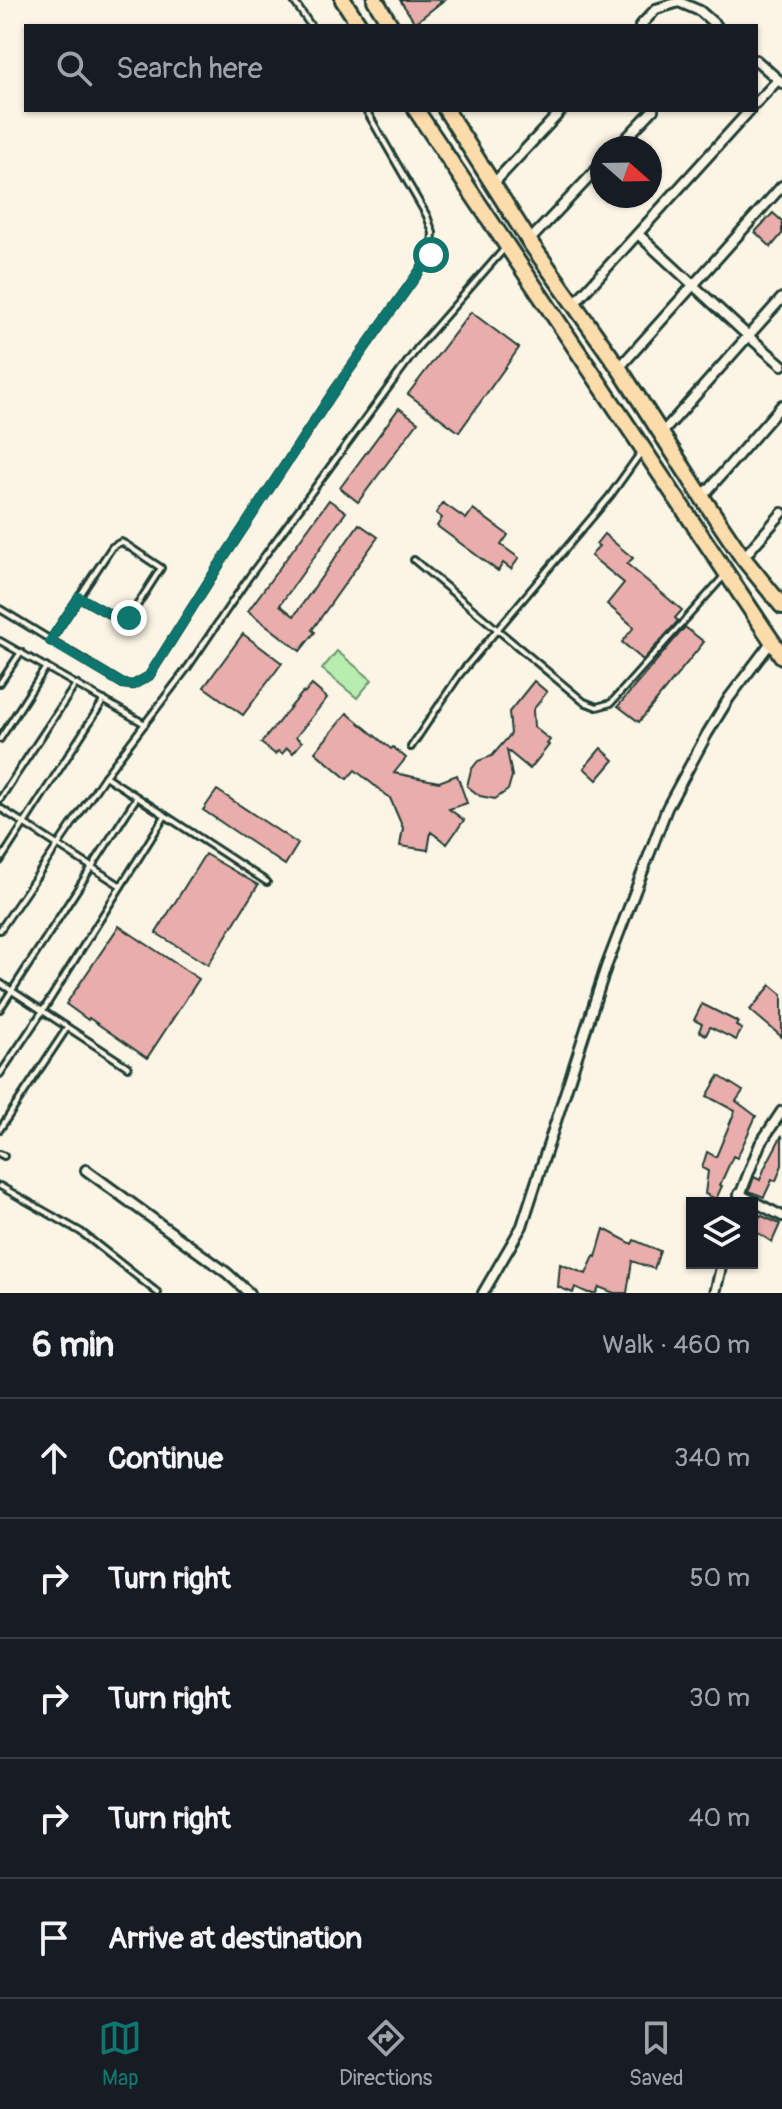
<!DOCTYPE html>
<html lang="en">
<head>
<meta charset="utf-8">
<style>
  body { margin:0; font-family:Pangolin,sans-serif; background:#20242c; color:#f1f3f6 }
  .controls { position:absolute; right:24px; bottom:24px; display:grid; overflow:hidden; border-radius:0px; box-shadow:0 2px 6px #0004 }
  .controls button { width:72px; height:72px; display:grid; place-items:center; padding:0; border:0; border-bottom:2px solid #363941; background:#171b24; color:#f1f3f6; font:40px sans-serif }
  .compass { position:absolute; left:590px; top:136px; width:72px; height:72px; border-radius:50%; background:#171b24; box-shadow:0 2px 6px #0004; rotate:110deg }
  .stop { position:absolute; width:24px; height:24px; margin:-18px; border:6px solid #0f766e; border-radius:50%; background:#fff }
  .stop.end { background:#0f766e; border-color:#fff; box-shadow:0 2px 8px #0008 }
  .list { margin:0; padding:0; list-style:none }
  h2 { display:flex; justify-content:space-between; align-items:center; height:104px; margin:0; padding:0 32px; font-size:34px }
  h2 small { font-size:26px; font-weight:400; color:#9ea1a6 }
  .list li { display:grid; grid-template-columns:52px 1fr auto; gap:24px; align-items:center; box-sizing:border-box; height:120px; padding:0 32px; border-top:2px solid #363941 }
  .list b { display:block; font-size:30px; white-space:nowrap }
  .list em { font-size:26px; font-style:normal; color:#9ea1a6 }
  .icon { flex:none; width:44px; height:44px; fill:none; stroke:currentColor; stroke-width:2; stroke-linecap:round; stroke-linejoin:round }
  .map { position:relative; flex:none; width:782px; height:1293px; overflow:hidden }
  .search { position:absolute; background:#171b24; box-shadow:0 2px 6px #0004; left:24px; right:24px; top:24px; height:88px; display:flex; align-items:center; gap:20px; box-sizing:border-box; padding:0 28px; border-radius:0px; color:#9ea1a6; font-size:30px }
  .sheet { height:704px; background:#171b24 }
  nav { display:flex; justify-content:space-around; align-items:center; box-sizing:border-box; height:112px; border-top:2px solid #363941; background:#171b24; font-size:22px; color:#9ea1a6 }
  nav a { display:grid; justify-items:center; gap:4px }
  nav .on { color:#0f766e }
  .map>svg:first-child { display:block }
  .green { fill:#b7edae; stroke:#6b9571; stroke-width:2 }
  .building { fill:#e9aeac; stroke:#1f3d34; stroke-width:2 }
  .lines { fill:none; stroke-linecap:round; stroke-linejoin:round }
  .lane-casing { stroke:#1f3d34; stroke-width:10 }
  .street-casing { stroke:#1f3d34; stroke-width:14 }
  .highway-casing { stroke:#1f3d34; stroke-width:20 }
  .lane { stroke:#fcf5e5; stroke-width:4 }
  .street { stroke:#fcf5e5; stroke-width:8 }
  .highway { stroke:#fddcac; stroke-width:14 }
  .route { stroke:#0f766e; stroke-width:10 }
</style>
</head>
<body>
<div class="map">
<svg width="782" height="1293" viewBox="0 0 782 1293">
  <rect width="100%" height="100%" fill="#fcf5e5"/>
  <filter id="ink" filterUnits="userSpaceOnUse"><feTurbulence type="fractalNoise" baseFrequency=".0125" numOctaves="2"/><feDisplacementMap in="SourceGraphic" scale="16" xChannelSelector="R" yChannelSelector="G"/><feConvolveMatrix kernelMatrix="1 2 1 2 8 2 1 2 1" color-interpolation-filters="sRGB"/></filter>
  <g filter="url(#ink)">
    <path class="green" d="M337 651 372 680 357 698 322 669Z"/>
    <g class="building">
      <path d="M400 0H444L415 23Z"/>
      <path d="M773 213 782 221V234L771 247 755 232Z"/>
      <path d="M471 312 519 348 459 432 408 394Z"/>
      <path d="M399 408 418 422 358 502 340 488Z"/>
      <path d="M329 500 346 512 280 605 294 616 359 524 378 537 312 630 315 632 300 651 248 611Z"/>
      <path d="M443 503 466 519 473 509 508 535 501 545 519 558 511 569 503 563 498 571 437 526 442 518 436 513Z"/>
      <path d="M604 534 633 558 627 564 682 610 675 618 678 621 643 660 622 642 634 627 607 604 624 583 591 556 599 546 596 544Z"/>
      <path d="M685 627 704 642 639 722 618 706Z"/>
      <path d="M243 634 282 663 243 715 204 687Z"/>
      <path d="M534 681 547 692 533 710 534 727 550 740 547 744 549 745 530 769 507 750 512 776 508 790 495 799 480 796 467 786 471 770 478 761 492 756 511 734 509 712Z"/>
      <path d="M312 685 327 698 296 737 302 742 293 753 287 748 282 754 278 751 275 754 261 743 303 692 305 693Z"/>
      <path d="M347 713 391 749 393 747 406 758 394 773 439 782 457 775 467 803 449 809 464 820 447 844 431 832 428 850 400 846 403 828 390 798 355 770 347 779 315 752Z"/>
      <path d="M601 748 614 760 597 780 584 768Z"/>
      <path d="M217 790 298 844 285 865 203 810Z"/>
      <path d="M205 854 258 885 208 965 156 933Z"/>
      <path d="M119 926 199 979 147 1058 89 1018 88 1020 66 1004Z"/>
      <path d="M771 985 782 994V1037L750 1010Z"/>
      <path d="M702 1004 738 1022 736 1026 742 1029 736 1040 710 1027 706 1035 699 1031 702 1024 694 1020Z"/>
      <path d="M719 1076 743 1091 736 1101 756 1116 737 1158 733 1156 720 1185 722 1186 716 1199 705 1194 708 1171 702 1168 707 1152 716 1157 735 1111 707 1096Z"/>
      <path d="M782 1135V1165L776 1181 772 1180 764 1197 749 1191 754 1177 760 1180 765 1167Z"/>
      <path d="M760 1215 780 1224 772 1242 755 1231Z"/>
      <path d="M604 1229 632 1244 634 1240 660 1251 654 1269 632 1261 627 1293H614L599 1287 596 1293H588L575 1287 573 1293 558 1287 560 1264 586 1274 594 1256 596 1257Z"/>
    </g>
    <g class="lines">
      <g class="lane-casing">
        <g id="lane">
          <path d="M293 0 311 26"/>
          <path d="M414 560 584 702 597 707 611 703 725 575"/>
          <path d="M0 609 123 684 133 685 149 676 221 562 332 394 431 255 433 233 427 216 366 110"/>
          <path d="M0 641 145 724"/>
          <path d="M50 641 112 547 121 542 125 544 161 568 129 618 125 621 120 620 79 597"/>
          <path d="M0 683 21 652"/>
          <path d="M0 739 46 667"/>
          <path d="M411 747 460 674 610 496 642 451"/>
          <path d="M105 776 267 882"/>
          <path d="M0 799 76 684"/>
          <path d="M0 808 121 886"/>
          <path d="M0 861 104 700"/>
          <path d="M0 930 105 776 188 667 249 577 419 346 505 248"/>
          <path d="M0 983 128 1067"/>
          <path d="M0 1009 137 797"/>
          <path d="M0 1074 42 1012 165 816"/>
          <path d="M0 1129 67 1028"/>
          <path d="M0 1154 4 1156"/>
          <path d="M0 1186 81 1232 158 1293"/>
        </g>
      </g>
      <g class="street-casing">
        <g id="street">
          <path d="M640 26 656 9 679 2 700 11 717 26"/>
          <path d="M756 60 782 83"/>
          <path d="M756 103 778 80"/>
          <path d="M617 148 653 110"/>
          <path d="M493 184 562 110"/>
          <path d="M638 234 748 336 782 365"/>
          <path d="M529 241 602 164"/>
          <path d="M573 305 750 110"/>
          <path d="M619 368 782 186"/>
          <path d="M662 433 782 298"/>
          <path d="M702 497 782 405"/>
          <path d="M743 558 782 513"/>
          <path d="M86 1170 227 1273 249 1293"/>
          <path d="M739 1194 782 1216"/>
          <path d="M737 1203 760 1144 782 1111"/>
          <path d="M483 1293 522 1226 606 967 667 808 707 734 729 698 772 641"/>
          <path d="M715 1293 722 1263"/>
        </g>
      </g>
      <g class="highway-casing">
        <g id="highway">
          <path d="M343 0 360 26"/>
          <path d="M375 0 391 26"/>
          <path d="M416 110 782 656"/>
          <path d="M446 110 529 241 619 368 702 497 743 558 782 606"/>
        </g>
      </g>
      <use href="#lane" class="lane"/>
      <use href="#street" class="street"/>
      <use href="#highway" class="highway"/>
    </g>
  </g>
  <g class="lines" filter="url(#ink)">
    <path class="route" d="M129 618 125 621 120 620 79 597 50 641 123 684 133 685 149 676 221 562 332 394 431 255"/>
  </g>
</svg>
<div class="controls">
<button><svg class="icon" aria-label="layers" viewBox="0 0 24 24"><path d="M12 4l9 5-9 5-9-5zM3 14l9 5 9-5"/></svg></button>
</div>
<svg class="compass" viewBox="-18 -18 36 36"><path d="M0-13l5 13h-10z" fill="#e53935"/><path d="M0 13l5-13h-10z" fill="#9ea1a6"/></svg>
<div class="stop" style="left:431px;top:255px"></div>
<div class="stop end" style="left:129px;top:618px"></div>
<div class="search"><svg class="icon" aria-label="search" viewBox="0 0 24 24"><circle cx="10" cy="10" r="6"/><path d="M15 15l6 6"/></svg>Search here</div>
</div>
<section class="sheet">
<h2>6 min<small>Walk · 460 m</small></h2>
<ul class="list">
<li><svg class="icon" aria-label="ahead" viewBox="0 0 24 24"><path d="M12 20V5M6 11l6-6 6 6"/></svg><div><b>Continue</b></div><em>340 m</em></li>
<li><svg class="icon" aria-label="right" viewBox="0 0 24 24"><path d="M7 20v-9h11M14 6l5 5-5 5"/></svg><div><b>Turn right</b></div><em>50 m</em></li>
<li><svg class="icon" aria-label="right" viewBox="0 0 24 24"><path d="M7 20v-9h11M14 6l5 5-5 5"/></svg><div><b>Turn right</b></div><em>30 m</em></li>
<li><svg class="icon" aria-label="right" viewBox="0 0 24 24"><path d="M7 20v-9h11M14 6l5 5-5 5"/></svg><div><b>Turn right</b></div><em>40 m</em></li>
<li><svg class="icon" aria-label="arrive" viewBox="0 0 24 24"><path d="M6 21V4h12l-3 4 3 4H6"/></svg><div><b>Arrive at destination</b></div></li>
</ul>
</section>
<nav>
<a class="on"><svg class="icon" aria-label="map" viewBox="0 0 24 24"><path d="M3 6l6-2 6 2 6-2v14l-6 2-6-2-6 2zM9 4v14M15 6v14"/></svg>Map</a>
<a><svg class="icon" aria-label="directions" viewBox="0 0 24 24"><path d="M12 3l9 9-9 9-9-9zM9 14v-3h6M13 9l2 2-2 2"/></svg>Directions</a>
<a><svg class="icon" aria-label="saved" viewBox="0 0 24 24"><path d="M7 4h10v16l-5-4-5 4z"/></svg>Saved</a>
</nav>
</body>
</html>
